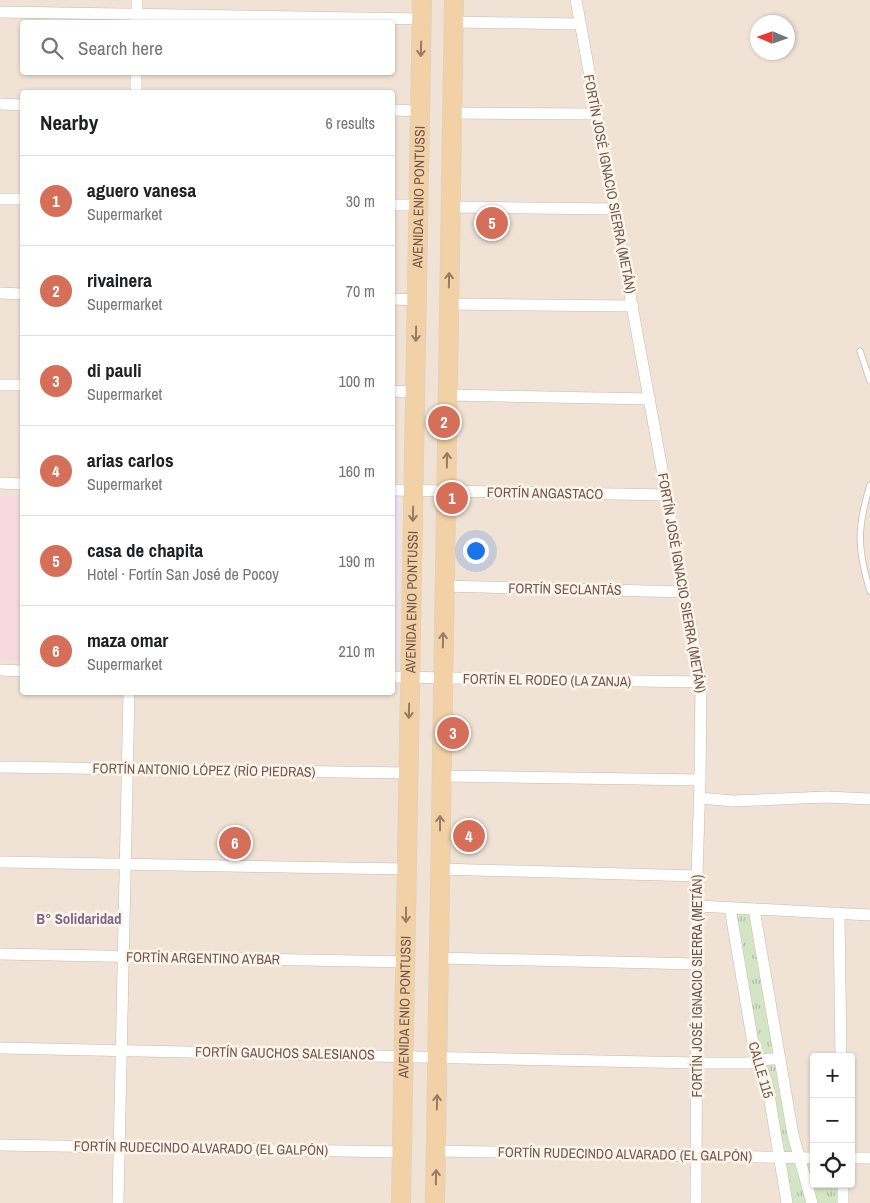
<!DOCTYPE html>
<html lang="en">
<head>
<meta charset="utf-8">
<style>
  body { margin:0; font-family:"Archivo Narrow",sans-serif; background:#f2f2f2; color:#202124 }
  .controls { position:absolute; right:15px; bottom:15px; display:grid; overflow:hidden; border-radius:5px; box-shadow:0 1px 4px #0004 }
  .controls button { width:45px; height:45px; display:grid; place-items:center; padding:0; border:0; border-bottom:1px solid #e0e0e0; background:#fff; color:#202124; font:25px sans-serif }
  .compass { position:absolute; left:750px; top:15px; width:45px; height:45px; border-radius:50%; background:#fff; box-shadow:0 1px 4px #0004; rotate:272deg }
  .you { position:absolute; left:475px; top:550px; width:18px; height:18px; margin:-12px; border:4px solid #fff; border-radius:50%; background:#1a73e8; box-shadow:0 0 0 8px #1a73e833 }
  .badge { display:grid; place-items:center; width:32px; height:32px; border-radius:50%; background:#d66f59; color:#fff; font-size:16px; font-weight:700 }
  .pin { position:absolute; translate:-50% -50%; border:2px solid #fff; box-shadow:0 1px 5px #0006 }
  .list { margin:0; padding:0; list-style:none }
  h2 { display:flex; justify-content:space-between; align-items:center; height:65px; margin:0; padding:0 20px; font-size:21px }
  h2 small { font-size:16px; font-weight:400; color:#757577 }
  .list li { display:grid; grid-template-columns:32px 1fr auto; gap:15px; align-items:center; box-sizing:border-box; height:90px; padding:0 20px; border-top:1px solid #e0e0e0 }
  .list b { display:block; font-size:19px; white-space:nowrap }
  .list p { margin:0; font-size:16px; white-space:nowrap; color:#757577 }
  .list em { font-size:16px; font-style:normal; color:#757577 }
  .icon { flex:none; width:28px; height:28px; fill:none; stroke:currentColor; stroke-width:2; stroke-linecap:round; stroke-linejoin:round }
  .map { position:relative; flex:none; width:870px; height:1203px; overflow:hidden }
  .search { position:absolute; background:#fff; box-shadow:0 1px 4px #0004; left:20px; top:20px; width:375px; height:55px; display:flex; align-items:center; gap:12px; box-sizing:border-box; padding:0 18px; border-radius:5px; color:#757577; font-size:19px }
  .panel { position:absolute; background:#fff; box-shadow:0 1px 4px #0004; left:20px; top:90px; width:375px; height:605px; border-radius:5px }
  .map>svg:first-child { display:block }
  .residential { fill:#f0e2d5; fill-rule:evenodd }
  .education { fill:#eee2f6 }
  .medical { fill:#f6dadf }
  .grass { fill:url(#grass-tufts) }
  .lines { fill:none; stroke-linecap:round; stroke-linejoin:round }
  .service-casing { stroke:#cab9ad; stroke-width:7 }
  .minor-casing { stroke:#cab9ad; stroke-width:12 }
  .primary-casing { stroke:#d7d0cd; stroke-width:20 }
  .service { stroke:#fff; stroke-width:5.5 }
  .minor { stroke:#fff; stroke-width:11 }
  .primary { stroke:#f1d1a5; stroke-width:19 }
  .oneway { stroke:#977c68 }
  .labels { text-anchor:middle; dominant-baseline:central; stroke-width:5; stroke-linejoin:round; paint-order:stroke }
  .street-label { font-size:14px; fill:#70584e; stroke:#fdf5eb }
  .neighbourhood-label { font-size:15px; font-weight:bold; fill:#7d668c; stroke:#fdf5eb }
</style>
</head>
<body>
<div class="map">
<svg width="870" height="1203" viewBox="0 0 870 1203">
  <defs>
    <pattern id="grass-tufts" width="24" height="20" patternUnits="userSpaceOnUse" patternTransform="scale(1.25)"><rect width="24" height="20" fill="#d4e5c6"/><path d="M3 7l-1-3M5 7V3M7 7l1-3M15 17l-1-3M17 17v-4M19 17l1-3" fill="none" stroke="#b0bca3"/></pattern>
  </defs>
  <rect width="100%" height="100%" fill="#f9f1e6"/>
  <path class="residential" d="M0 0H870V1203H0ZM22 22H392V72H22ZM758 22H788V52H758ZM22 92H392V692H22ZM814 1057H851V1184H814Z"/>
  <path class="education" d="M392 495H400L398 670H393Z"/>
  <path class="medical" d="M0 496H22V660L0 659Z"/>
  <path class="grass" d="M732 908 754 909 800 1158 814 1159V1184H841V1203H788L760 1067Z"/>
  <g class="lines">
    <g class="service-casing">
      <g id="service">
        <path d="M860 351 870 381"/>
        <path d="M870 485C857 528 857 548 870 591"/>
      </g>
    </g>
    <g class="minor-casing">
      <g id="minor">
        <path d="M576 0 701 682 700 780 697 876 696 1203"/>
        <path d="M0 12 422 19"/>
        <path d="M137 22V0"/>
        <path d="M454 22 580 24"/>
        <path d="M136 92V72"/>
        <path d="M0 104 22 105"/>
        <path d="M392 110 420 111"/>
        <path d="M453 113 596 114"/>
        <path d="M0 199H22"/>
        <path d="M392 205H418"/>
        <path d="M451 207 615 209"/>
        <path d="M0 293 22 294"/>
        <path d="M392 299 417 300"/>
        <path d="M449 304 633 306"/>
        <path d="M0 385H22"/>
        <path d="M392 391 415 392"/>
        <path d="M448 395 650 399"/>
        <path d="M0 483 22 484"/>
        <path d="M392 490 667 495"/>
        <path d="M444 586 685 592"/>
        <path d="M0 670 22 671"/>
        <path d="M392 677 701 682"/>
        <path d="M0 767 408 773"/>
        <path d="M441 776 700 780"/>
        <path d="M700 798 733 801 827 797 870 799"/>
        <path d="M0 862 406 869"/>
        <path d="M440 869 697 876"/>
        <path d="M698 906 870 915"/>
        <path d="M730 908 756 1061 765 1076 767 1083 787 1203"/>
        <path d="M754 909 793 1135 812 1203"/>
        <path d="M839 913 841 1057"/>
        <path d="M0 954 406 962"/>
        <path d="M439 958 697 964"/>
        <path d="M0 1048 696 1063H749L769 1059H780"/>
        <path d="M0 1145 401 1152"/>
        <path d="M436 1151 814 1158"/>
        <path d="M851 1158H870"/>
        <path d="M843 1184V1203"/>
        <path d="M118 1203 129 692"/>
      </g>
    </g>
    <g class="primary-casing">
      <g id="primary">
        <path id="s1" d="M401 1203 422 0"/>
        <path d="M435 1203 454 0"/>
      </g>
    </g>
    <use href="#service" class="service"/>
    <use href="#minor" class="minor"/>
    <use href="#primary" class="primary"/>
  </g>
  <defs><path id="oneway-shaft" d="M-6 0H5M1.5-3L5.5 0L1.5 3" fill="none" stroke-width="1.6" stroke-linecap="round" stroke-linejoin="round" transform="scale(1.25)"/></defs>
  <g class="oneway">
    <use href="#oneway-shaft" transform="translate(421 49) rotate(91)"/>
    <use href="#oneway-shaft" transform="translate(449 280) rotate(-89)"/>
    <use href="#oneway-shaft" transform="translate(416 334) rotate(91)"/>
    <use href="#oneway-shaft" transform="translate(447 460) rotate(-89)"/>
    <use href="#oneway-shaft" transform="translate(413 514) rotate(91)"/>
    <use href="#oneway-shaft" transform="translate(443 640) rotate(-89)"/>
    <use href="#oneway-shaft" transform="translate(409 711) rotate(91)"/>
    <use href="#oneway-shaft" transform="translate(440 823) rotate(-90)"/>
    <use href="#oneway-shaft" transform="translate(406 915) rotate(90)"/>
    <use href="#oneway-shaft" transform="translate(437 1102) rotate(-89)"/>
    <use href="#oneway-shaft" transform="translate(436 1177) rotate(-89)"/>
  </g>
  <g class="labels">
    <g class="street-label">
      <text transform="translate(610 184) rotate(79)">FORTÍN JOSÉ IGNACIO SIERRA (METÁN)</text>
      <text stroke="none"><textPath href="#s1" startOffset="1006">AVENIDA ENIO PONTUSSI</textPath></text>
      <text transform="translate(545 493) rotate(1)">FORTÍN ANGASTACO</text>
      <text transform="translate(682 583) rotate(80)">FORTÍN JOSÉ IGNACIO SIERRA (METÁN)</text>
      <text transform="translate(565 589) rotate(1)">FORTÍN SECLANTÁS</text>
      <text stroke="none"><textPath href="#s1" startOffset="601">AVENIDA ENIO PONTUSSI</textPath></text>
      <text transform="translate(547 680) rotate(1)">FORTÍN EL RODEO (LA ZANJA)</text>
      <text transform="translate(204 770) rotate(1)">FORTÍN ANTONIO LÓPEZ (RÍO PIEDRAS)</text>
      <text transform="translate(203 958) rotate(1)">FORTÍN ARGENTINO AYBAR</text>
      <text transform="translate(697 986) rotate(-90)">FORTÍN JOSÉ IGNACIO SIERRA (METÁN)</text>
      <text stroke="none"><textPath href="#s1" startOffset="196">AVENIDA ENIO PONTUSSI</textPath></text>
      <text transform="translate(285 1053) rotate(1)">FORTÍN GAUCHOS SALESIANOS</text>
      <text transform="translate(761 1070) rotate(74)">CALLE 115</text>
      <text transform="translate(201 1148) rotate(1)">FORTÍN RUDECINDO ALVARADO (EL GALPÓN)</text>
      <text transform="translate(625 1154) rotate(1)">FORTÍN RUDECINDO ALVARADO (EL GALPÓN)</text>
    </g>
    <g class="neighbourhood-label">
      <text x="79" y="918">B° Solidaridad</text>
    </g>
  </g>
</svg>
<div class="controls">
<button>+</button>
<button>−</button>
<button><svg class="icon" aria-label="locate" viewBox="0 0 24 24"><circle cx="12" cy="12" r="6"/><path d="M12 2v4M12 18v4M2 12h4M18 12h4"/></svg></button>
</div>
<svg class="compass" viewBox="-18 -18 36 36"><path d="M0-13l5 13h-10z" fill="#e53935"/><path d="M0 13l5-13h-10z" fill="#757577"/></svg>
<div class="you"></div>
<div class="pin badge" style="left:452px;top:498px">1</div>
<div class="pin badge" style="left:444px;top:422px">2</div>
<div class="pin badge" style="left:453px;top:733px">3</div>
<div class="pin badge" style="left:469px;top:836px">4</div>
<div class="pin badge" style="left:492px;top:223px">5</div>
<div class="pin badge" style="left:235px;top:843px">6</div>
<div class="search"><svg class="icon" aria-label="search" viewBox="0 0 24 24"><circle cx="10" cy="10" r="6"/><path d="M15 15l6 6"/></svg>Search here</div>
<section class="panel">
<h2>Nearby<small>6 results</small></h2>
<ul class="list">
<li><span class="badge">1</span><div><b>aguero vanesa</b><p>Supermarket</p></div><em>30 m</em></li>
<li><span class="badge">2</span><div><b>rivainera</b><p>Supermarket</p></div><em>70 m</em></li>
<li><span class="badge">3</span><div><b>di pauli</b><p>Supermarket</p></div><em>100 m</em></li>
<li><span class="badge">4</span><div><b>arias carlos</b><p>Supermarket</p></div><em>160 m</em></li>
<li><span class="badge">5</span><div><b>casa de chapita</b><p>Hotel · Fortín San José de Pocoy</p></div><em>190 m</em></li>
<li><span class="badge">6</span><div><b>maza omar</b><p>Supermarket</p></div><em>210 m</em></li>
</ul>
</section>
</div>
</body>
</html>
